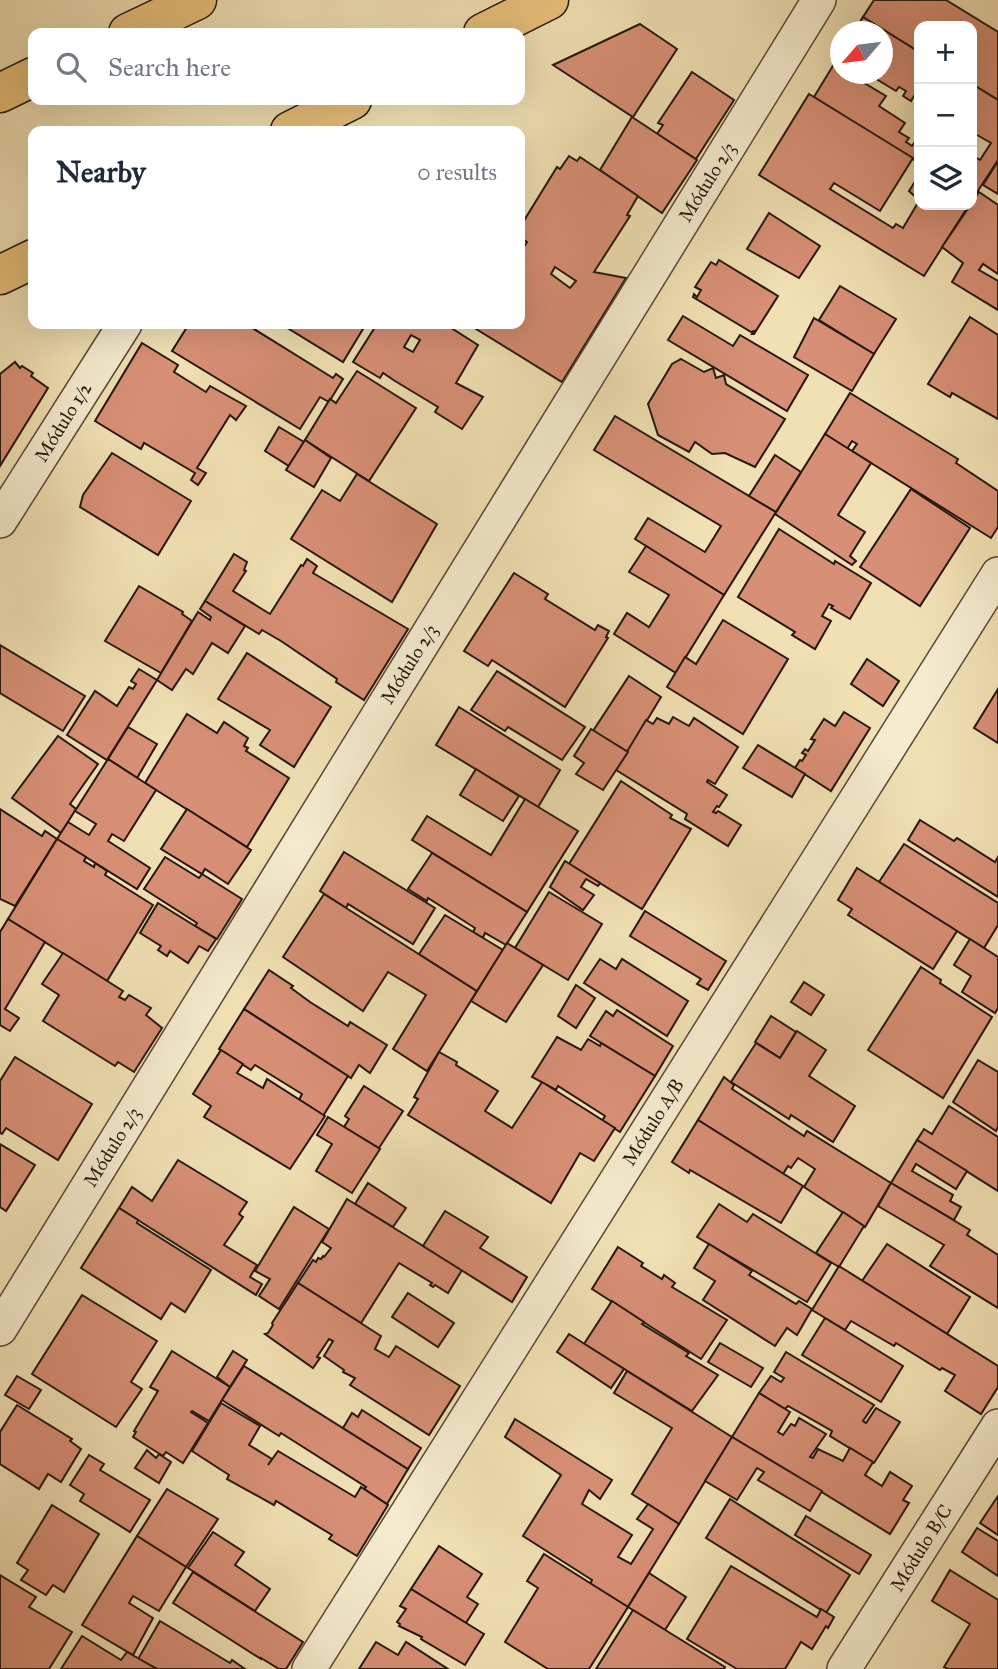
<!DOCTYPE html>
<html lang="en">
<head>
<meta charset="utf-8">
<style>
  body { margin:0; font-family:"IM FELL Great Primer",serif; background:#f2f2f3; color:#1f2937 }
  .controls { position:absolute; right:21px; top:21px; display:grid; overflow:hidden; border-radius:14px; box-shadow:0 7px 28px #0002 }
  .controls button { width:63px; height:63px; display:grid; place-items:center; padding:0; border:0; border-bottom:2px solid #e0e1e3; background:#fff; color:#1f2937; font:35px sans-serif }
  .compass { position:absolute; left:830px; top:21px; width:63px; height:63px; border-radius:50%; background:#fff; box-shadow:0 7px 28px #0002; rotate:242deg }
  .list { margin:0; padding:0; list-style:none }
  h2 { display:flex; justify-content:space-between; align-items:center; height:91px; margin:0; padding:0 28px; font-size:30px }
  h2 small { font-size:23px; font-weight:400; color:#747a83 }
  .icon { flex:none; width:38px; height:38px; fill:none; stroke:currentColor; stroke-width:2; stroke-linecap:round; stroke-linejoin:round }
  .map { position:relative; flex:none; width:998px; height:1669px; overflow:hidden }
  .search { position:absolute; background:#fff; box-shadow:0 7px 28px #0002; left:28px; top:28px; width:497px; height:77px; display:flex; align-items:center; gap:18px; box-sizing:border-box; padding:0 24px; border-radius:14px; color:#747a83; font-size:26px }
  .panel { position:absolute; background:#fff; box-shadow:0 7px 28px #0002; left:28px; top:126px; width:497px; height:203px; border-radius:14px }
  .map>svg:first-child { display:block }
  .building { fill:#d78f75; stroke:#25160e; stroke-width:2; fill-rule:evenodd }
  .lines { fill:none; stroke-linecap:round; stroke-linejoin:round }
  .minor-casing { stroke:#584837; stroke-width:36 }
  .primary-casing { stroke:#25160e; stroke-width:41 }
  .minor { stroke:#f5ebce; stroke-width:33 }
  .primary { stroke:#e8c07a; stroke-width:38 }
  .labels { text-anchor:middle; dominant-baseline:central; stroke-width:5; stroke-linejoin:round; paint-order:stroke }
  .street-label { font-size:19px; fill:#25160e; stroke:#f5ebce }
</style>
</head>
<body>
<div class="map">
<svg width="998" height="1669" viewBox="0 0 998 1669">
  <rect width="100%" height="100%" fill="#f0e0b3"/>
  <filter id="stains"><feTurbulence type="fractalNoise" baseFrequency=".00286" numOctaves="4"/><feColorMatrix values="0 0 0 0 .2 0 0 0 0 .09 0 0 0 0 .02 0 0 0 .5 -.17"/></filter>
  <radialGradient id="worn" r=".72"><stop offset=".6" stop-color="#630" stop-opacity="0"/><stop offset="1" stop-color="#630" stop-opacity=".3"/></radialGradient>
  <g class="building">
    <path d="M874 0H946L998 32V100L972 84V26H919V52L863 17Z"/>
    <path d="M863 17 919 52V100L914 96 911 101 903 96 906 91 899 87 896 91 868 74H883V32H854Z"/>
    <path d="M640 24 677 49 633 117 553 65Z"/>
    <path d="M834 64 841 68V74H849L886 96 879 106 905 123 899 132 909 138 906 142 912 146 919 136V163L814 97Z"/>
    <path d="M692 72 734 100 696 159 657 134 663 125 658 123Z"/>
    <path d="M972 84 998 100V160L974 197 972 195V155L980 160 991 143 972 132Z"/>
    <path d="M809 94 913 158 880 211 834 183 830 189 841 196 893 228 896 224 903 228 919 201V205H969L924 276 759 175Z"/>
    <path d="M632 117 697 160 662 213 600 170Z"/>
    <path d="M569 156 577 161 580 157 638 196 627 215 630 216 594 272 626 278 562 382 468 324H520V263L524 257 520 253 527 242 520 237V227L557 167 560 169ZM555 267 576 281 570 288 551 274Z"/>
    <path d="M998 161V194L983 185Z"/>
    <path d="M918 177H919V200L909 191Z"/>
    <path d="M979 192 998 205V274L983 264 979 270 998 281V310L952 282 963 263 942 247Z"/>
    <path d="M769 213 820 246 799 278 747 249Z"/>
    <path d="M719 260 778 296 754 334H752L754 331 751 332 693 297 694 294 697 297 701 290 695 287 711 262 716 265Z"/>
    <path d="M840 286 896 319 874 354 819 320Z"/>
    <path d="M683 316 733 346 740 335 808 375 787 411 668 340Z"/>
    <path d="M970 317 998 335V419L952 393 950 397 928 384Z"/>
    <path d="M814 318 874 354 852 391 794 357Z"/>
    <path d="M189 324H246L333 378 336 374 343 379 329 402 320 397 300 429 172 351Z"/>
    <path d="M281 324H366L343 362Z"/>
    <path d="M377 324H445L478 345 456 383 483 397 462 429 435 412 438 407 395 381 383 373 380 378 353 362ZM411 335 420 340 413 352 404 347Z"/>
    <path d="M142 343 178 365 174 372 206 392 210 386 246 406 236 420 230 415 197 468 206 473 198 485 191 480 195 473 144 443 141 449 95 421Z"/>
    <path d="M681 359 704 372 713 368 716 378 724 375 726 384 785 419 755 467 725 453 712 454 695 442 689 452 658 435 648 404 672 364Z"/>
    <path d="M15 362 20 368 22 366 33 373 31 376 48 388 0 466V374Z"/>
    <path d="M357 371 416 408 369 481 305 440 330 399 336 403Z"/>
    <path d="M850 393 958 459 956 463 998 491V527L991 538 852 451 857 444 852 441 847 449 825 434Z"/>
    <path d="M615 416 776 512 724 595 635 539 648 518 705 552 721 526 594 450Z"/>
    <path d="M279 427 304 442 289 466 265 451Z"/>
    <path d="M825 434 871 463 838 515 865 532 850 556 856 561 852 565 775 514Z"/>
    <path d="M305 440 331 458 314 487 286 470Z"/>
    <path d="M112 453 191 501 158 555 80 507 83 495Z"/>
    <path d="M775 455 801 472 776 512 749 496Z"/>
    <path d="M357 474 437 524 392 602 291 539 322 490 340 501Z"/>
    <path d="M911 489 970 528 920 606 860 567Z"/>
    <path d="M779 529 834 564 835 561 871 583 850 619 831 608 833 606 829 604 822 616 831 621 815 649 792 635 795 632 738 597Z"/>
    <path d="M646 546 724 595 676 673 614 634 627 613 649 627 669 595 629 572Z"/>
    <path d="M234 554 247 562 244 570 246 571 233 591 270 614 301 565 303 566 307 559 317 566 313 573 408 629 364 700 336 682 337 679 281 641 262 630 259 634 205 601Z"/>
    <path d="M514 573 548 594 545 599 595 630 598 625 609 631 606 637 608 638 565 707 492 660 488 666 464 651Z"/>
    <path d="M139 586 183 612 182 614 192 621 161 673 105 641Z"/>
    <path d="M205 601 245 626 228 653 212 643 193 674 186 669 172 690 157 680 198 612 210 620 211 617 200 609Z"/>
    <path d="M723 620 788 659 743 734 667 687 685 657 696 664Z"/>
    <path d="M0 645 85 696 63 731 0 693Z"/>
    <path d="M247 653 331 707 294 767 260 745 270 730 218 699Z"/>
    <path d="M867 659 899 681 883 706 851 684Z"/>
    <path d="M139 669 157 680 107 760 67 735 95 691 117 706 129 687 133 689 136 684 131 681Z"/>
    <path d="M497 671 585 727 562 760 508 727 505 731 471 710Z"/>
    <path d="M629 676 661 697 628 752 593 731Z"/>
    <path d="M998 689V743L974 728Z"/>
    <path d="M459 707 560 770 538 807 436 745Z"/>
    <path d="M844 712 870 728 831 791 795 768 800 760 802 761 806 755 802 753 805 749 808 751 815 740 811 739 824 719 835 726Z"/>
    <path d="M187 714 217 733 224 722 248 738 244 746 248 748 246 751 289 778 247 847 145 783Z"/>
    <path d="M673 717 689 726 694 718 738 747 715 784 708 780 707 782 727 795 719 807 717 806 713 812 716 813 718 811 741 825 728 846 685 819 687 814 616 770 646 720 653 724 657 718 669 724Z"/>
    <path d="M128 727 157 744 137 778 108 759Z"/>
    <path d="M591 729 628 752 603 790 576 774 584 763 574 756Z"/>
    <path d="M58 736 98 764 70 804 76 809 61 833 12 798Z"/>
    <path d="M758 745 805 774 792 797 743 768Z"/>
    <path d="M108 759 156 790 124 841 112 834 108 841 150 868 137 889 57 839 68 822 89 835 96 824 75 811Z"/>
    <path d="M476 769 519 796 503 821 460 795Z"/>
    <path d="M621 781 672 815 670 818 691 829 642 909 569 864Z"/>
    <path d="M525 799 578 831 527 912 412 840 427 816 491 855Z"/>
    <path d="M0 809 42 836 45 831 57 839 15 906 0 899Z"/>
    <path d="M187 809 251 850 228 884 205 869 202 874 161 849Z"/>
    <path d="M920 820 954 841 957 838 995 862 998 857V897L908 840Z"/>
    <path d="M57 839 86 857 84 861 94 867 95 863 107 871 105 875 153 905 107 981 8 919Z"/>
    <path d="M904 844 998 903V925L984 948 879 882Z"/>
    <path d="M344 852 435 908 413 944 348 904 346 908 320 891Z"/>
    <path d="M432 853 527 912 506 945 485 933 483 938 473 932 475 928 428 898 427 901 408 889Z"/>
    <path d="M165 857 199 878 202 874 242 899 217 939 195 926 197 923 144 889Z"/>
    <path d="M565 861 600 883 598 886 586 879 581 887 594 895 583 910 550 887Z"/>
    <path d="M857 868 957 931 933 969 848 915 852 909 838 900Z"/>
    <path d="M549 892 602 924 568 980 515 948Z"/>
    <path d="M324 894 477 991 427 1071 393 1049 426 995 388 972 363 1011 283 957Z"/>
    <path d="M158 903 216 939 208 951 199 946 188 963 170 951 167 956 158 950 161 946 140 933Z"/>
    <path d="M645 911 726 961 708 990 697 984 701 979 630 936Z"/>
    <path d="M445 915 503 950 477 991 419 954Z"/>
    <path d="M8 919 45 942 5 1009 19 1018 10 1031 0 1025V932Z"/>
    <path d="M970 939 998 957V1008L995 1013 962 992 971 976 954 965Z"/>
    <path d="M507 943 543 965 506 1022 471 1001Z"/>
    <path d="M63 953 123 991 119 997 125 1000 129 995 151 1008 146 1015 162 1028 134 1072 118 1062 115 1066 43 1021 59 995 42 984Z"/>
    <path d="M600 959 616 969 622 959 688 1001 667 1036 584 983Z"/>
    <path d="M921 967 941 980 940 983 992 1017 943 1098 868 1050Z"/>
    <path d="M269 970 293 986 291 988 310 1002 348 1026 350 1022 387 1045 370 1073 359 1065 351 1078 244 1009Z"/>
    <path d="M804 982 824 995 811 1015 791 1002Z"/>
    <path d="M576 985 595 998 576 1028 558 1016Z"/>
    <path d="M244 1009 348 1076 323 1116 299 1100 302 1094 255 1065 251 1070 219 1049Z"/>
    <path d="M617 1010 673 1046 655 1076 590 1036 606 1011 613 1016Z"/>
    <path d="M771 1016 796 1032 780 1058 755 1042Z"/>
    <path d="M797 1031 826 1050 809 1076 855 1106 833 1142 791 1115 789 1119 731 1082 756 1043 780 1058Z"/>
    <path d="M557 1037 581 1050 588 1039 600 1046 601 1043 655 1076 620 1132 602 1121 605 1116 558 1086 556 1090 532 1077Z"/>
    <path d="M221 1050 243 1064 237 1073 263 1088 267 1079 325 1116 290 1169 204 1117 211 1106 193 1094Z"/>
    <path d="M439 1052 457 1062 456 1065 498 1091 485 1111 512 1128 542 1082 615 1128 594 1161 580 1153 551 1203 408 1115 418 1099 414 1097Z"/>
    <path d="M15 1057 92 1104 58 1160 6 1128 2 1134 0 1133V1081Z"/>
    <path d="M978 1060 998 1072V1127L996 1131 953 1102Z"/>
    <path d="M724 1077 734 1085 732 1089 804 1136 807 1131 891 1183 865 1227 804 1187 815 1169 798 1158 791 1168 788 1166 783 1174 698 1120Z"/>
    <path d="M364 1086 403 1111 379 1148 344 1127 349 1119 345 1116Z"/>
    <path d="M949 1106 998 1137V1191L917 1140 924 1129 932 1134Z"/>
    <path d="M328 1117 380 1149 352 1193 316 1171 332 1144 317 1135Z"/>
    <path d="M698 1120 803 1186 781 1223 690 1170 689 1173 672 1162Z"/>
    <path d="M917 1140 967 1171 956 1189 916 1164 912 1171 953 1195 950 1201 961 1207 954 1220 891 1183Z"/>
    <path d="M0 1144 35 1165 6 1211 0 1207Z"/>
    <path d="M178 1160 247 1202 239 1214 243 1217 224 1245 257 1265 250 1277 262 1284 256 1295 119 1208 132 1187 152 1201Z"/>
    <path d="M368 1183 406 1208 393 1227 355 1204Z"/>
    <path d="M891 1183 970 1230 967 1235 998 1255V1308L930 1266 944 1245 878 1206Z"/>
    <path d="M347 1199 462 1270 448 1293 435 1285 433 1287 430 1285 432 1283 399 1263 361 1323 298 1283 313 1260 316 1262 318 1258 321 1259 323 1256 324 1257 331 1248 322 1242Z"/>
    <path d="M719 1204 747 1222 753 1214 831 1263 807 1302 697 1237Z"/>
    <path d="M294 1207 329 1229 279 1309 259 1296 270 1279 255 1271Z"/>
    <path d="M119 1208 138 1220 137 1223 211 1270 185 1312 171 1303 161 1319 81 1268Z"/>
    <path d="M445 1211 488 1237 480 1248 527 1277 512 1302 423 1246Z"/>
    <path d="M843 1212 864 1226 839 1267 816 1253Z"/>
    <path d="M709 1244 752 1271 749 1275 796 1304 799 1301 812 1309 797 1335 787 1328 775 1346 703 1300 715 1281 694 1268Z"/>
    <path d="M887 1244 970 1297 947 1334 862 1281Z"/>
    <path d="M618 1247 643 1263 641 1266 662 1279 664 1275 675 1283 672 1287 727 1320 701 1359 592 1289Z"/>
    <path d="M839 1266 998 1366V1387L981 1414 945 1391 955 1375 942 1368 940 1370 896 1343 894 1346 851 1321 845 1330 812 1310Z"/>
    <path d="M298 1283 381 1336 375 1349 389 1357 396 1346 460 1386 429 1435 350 1385 355 1378 343 1372 344 1370 324 1356 333 1341 329 1339 317 1357 320 1358 313 1368 265 1334 268 1333 273 1325 272 1323Z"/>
    <path d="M408 1293 454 1323 438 1347 392 1317Z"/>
    <path d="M82 1295 157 1341 131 1382 142 1389 116 1427 32 1374Z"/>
    <path d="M612 1301 644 1322 642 1324 689 1353 686 1356 718 1375 692 1411 584 1344Z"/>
    <path d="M825 1318 903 1366 881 1402 802 1355Z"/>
    <path d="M569 1334 624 1369 611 1388 557 1352Z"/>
    <path d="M720 1343 763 1368 751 1387 708 1362Z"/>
    <path d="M172 1351 230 1387 209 1421 192 1411 191 1412 208 1423 183 1463 166 1452 163 1456 133 1437 136 1432 134 1431 158 1391 150 1387Z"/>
    <path d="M233 1351 247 1360 230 1387 217 1377Z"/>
    <path d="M786 1352 874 1405 863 1421 866 1423 876 1408 900 1422 874 1463 830 1436 832 1431 788 1406 785 1409 759 1393 771 1376 781 1382 784 1378 774 1372Z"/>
    <path d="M244 1366 408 1469 387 1504 364 1489 366 1487 281 1433 279 1436 222 1400Z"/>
    <path d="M627 1371 732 1437 679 1524 632 1494 672 1428 614 1393Z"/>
    <path d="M17 1376 41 1390 29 1409 5 1395Z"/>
    <path d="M759 1393 790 1412 778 1432 783 1435 791 1424 795 1426 799 1418 826 1434 810 1457 813 1458 818 1449 843 1461 850 1448 873 1462 865 1475 882 1486 890 1472 912 1486 903 1500 909 1503 890 1534 732 1437Z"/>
    <path d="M221 1403 260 1426 249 1445 272 1459 268 1465 278 1451 355 1497 361 1487 388 1505 357 1556 329 1539 332 1535 276 1501 274 1505 227 1479 229 1475 192 1451Z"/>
    <path d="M17 1405 72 1439 70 1441 81 1449 61 1482 48 1474 39 1489 0 1464V1432Z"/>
    <path d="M362 1410 421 1448 408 1469 343 1428 352 1413 358 1417Z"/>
    <path d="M515 1419 612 1480 600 1499 589 1490 582 1504 632 1535 618 1557 631 1564 653 1529 637 1519 648 1504 679 1524 628 1607 590 1584 592 1580 523 1536 561 1475 505 1437Z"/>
    <path d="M732 1437 822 1491 810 1511 758 1480 764 1472 757 1468 737 1500 705 1481Z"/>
    <path d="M147 1450 156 1458 159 1454 171 1462 159 1483 135 1468Z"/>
    <path d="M89 1455 104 1464 100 1470 150 1500 130 1532 80 1501 84 1494 70 1485Z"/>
    <path d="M167 1489 218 1519 186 1567 137 1536Z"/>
    <path d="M998 1496V1535L980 1523Z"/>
    <path d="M730 1499 850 1575 826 1613 706 1538Z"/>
    <path d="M52 1505 99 1534 64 1592 53 1585 46 1595 21 1580 28 1570 17 1563Z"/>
    <path d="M806 1516 871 1555 859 1574 795 1535Z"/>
    <path d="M977 1528 998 1541V1576L962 1552Z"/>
    <path d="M213 1532 244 1552 235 1565 270 1589 255 1611 188 1568Z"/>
    <path d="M137 1536 186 1567 159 1611 133 1596 129 1603 153 1618 133 1655 82 1625Z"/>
    <path d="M439 1546 482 1574 467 1597 478 1604 466 1623 411 1589Z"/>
    <path d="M544 1554 628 1607 589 1669H548L505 1642 538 1588 527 1581Z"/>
    <path d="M731 1566 817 1617 821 1609 834 1617 828 1628 826 1626 812 1649 801 1642 785 1669H737L687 1639Z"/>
    <path d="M950 1570 998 1600V1669H948L944 1667 970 1624 932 1601Z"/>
    <path d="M193 1572 303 1642 286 1669H279L261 1658V1659L173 1603Z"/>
    <path d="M649 1573 686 1597 665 1630 628 1607Z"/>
    <path d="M0 1575 36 1597 29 1607 72 1632 49 1669H0Z"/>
    <path d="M411 1589 484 1634 465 1665 421 1639 422 1637 399 1626 400 1624 397 1622 406 1609 400 1606Z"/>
    <path d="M633 1610 725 1667 724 1669H596Z"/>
    <path d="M160 1621 230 1663 232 1660 245 1669H157L138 1659Z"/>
    <path d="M82 1636 121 1660 127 1652 157 1669H61Z"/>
    <path d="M376 1642 398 1655 406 1642 448 1669H359Z"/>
  </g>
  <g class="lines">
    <g class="minor-casing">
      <g id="minor">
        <path d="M0 521 125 324"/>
        <path d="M0 1329 819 0"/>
        <path d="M309 1669 998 574"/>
        <path d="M844 1669 998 1426"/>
      </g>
    </g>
    <g class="primary-casing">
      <g id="primary">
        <path d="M128 33 197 0"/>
        <path d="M483 33 549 0"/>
        <path d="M0 93 33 77"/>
        <path d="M290 131 352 100"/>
        <path d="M0 275 33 259"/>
      </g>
    </g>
    <use href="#minor" class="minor"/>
    <use href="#primary" class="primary"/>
  </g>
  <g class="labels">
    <g class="street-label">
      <text transform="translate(707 182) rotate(-58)">Módulo 2/3</text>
      <text transform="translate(63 422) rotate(-58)">Módulo 1/2</text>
      <text transform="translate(409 664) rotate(-58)">Módulo 2/3</text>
      <text transform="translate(653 1122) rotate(-58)">Módulo A/B</text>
      <text transform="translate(112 1147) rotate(-58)">Módulo 2/3</text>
      <text transform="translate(921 1548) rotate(-58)">Módulo B/C</text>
    </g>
  </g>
  <rect width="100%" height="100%" filter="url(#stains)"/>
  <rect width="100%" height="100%" fill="url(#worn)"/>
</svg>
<div class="controls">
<button>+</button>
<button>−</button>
<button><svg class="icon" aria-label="layers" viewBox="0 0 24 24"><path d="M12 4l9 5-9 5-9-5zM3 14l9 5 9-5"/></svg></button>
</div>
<svg class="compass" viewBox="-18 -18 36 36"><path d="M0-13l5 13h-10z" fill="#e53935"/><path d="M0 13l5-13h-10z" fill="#747a83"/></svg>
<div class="search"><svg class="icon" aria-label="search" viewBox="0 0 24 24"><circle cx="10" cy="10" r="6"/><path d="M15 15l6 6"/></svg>Search here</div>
<section class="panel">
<h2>Nearby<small>0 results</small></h2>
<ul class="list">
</ul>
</section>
</div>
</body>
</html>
